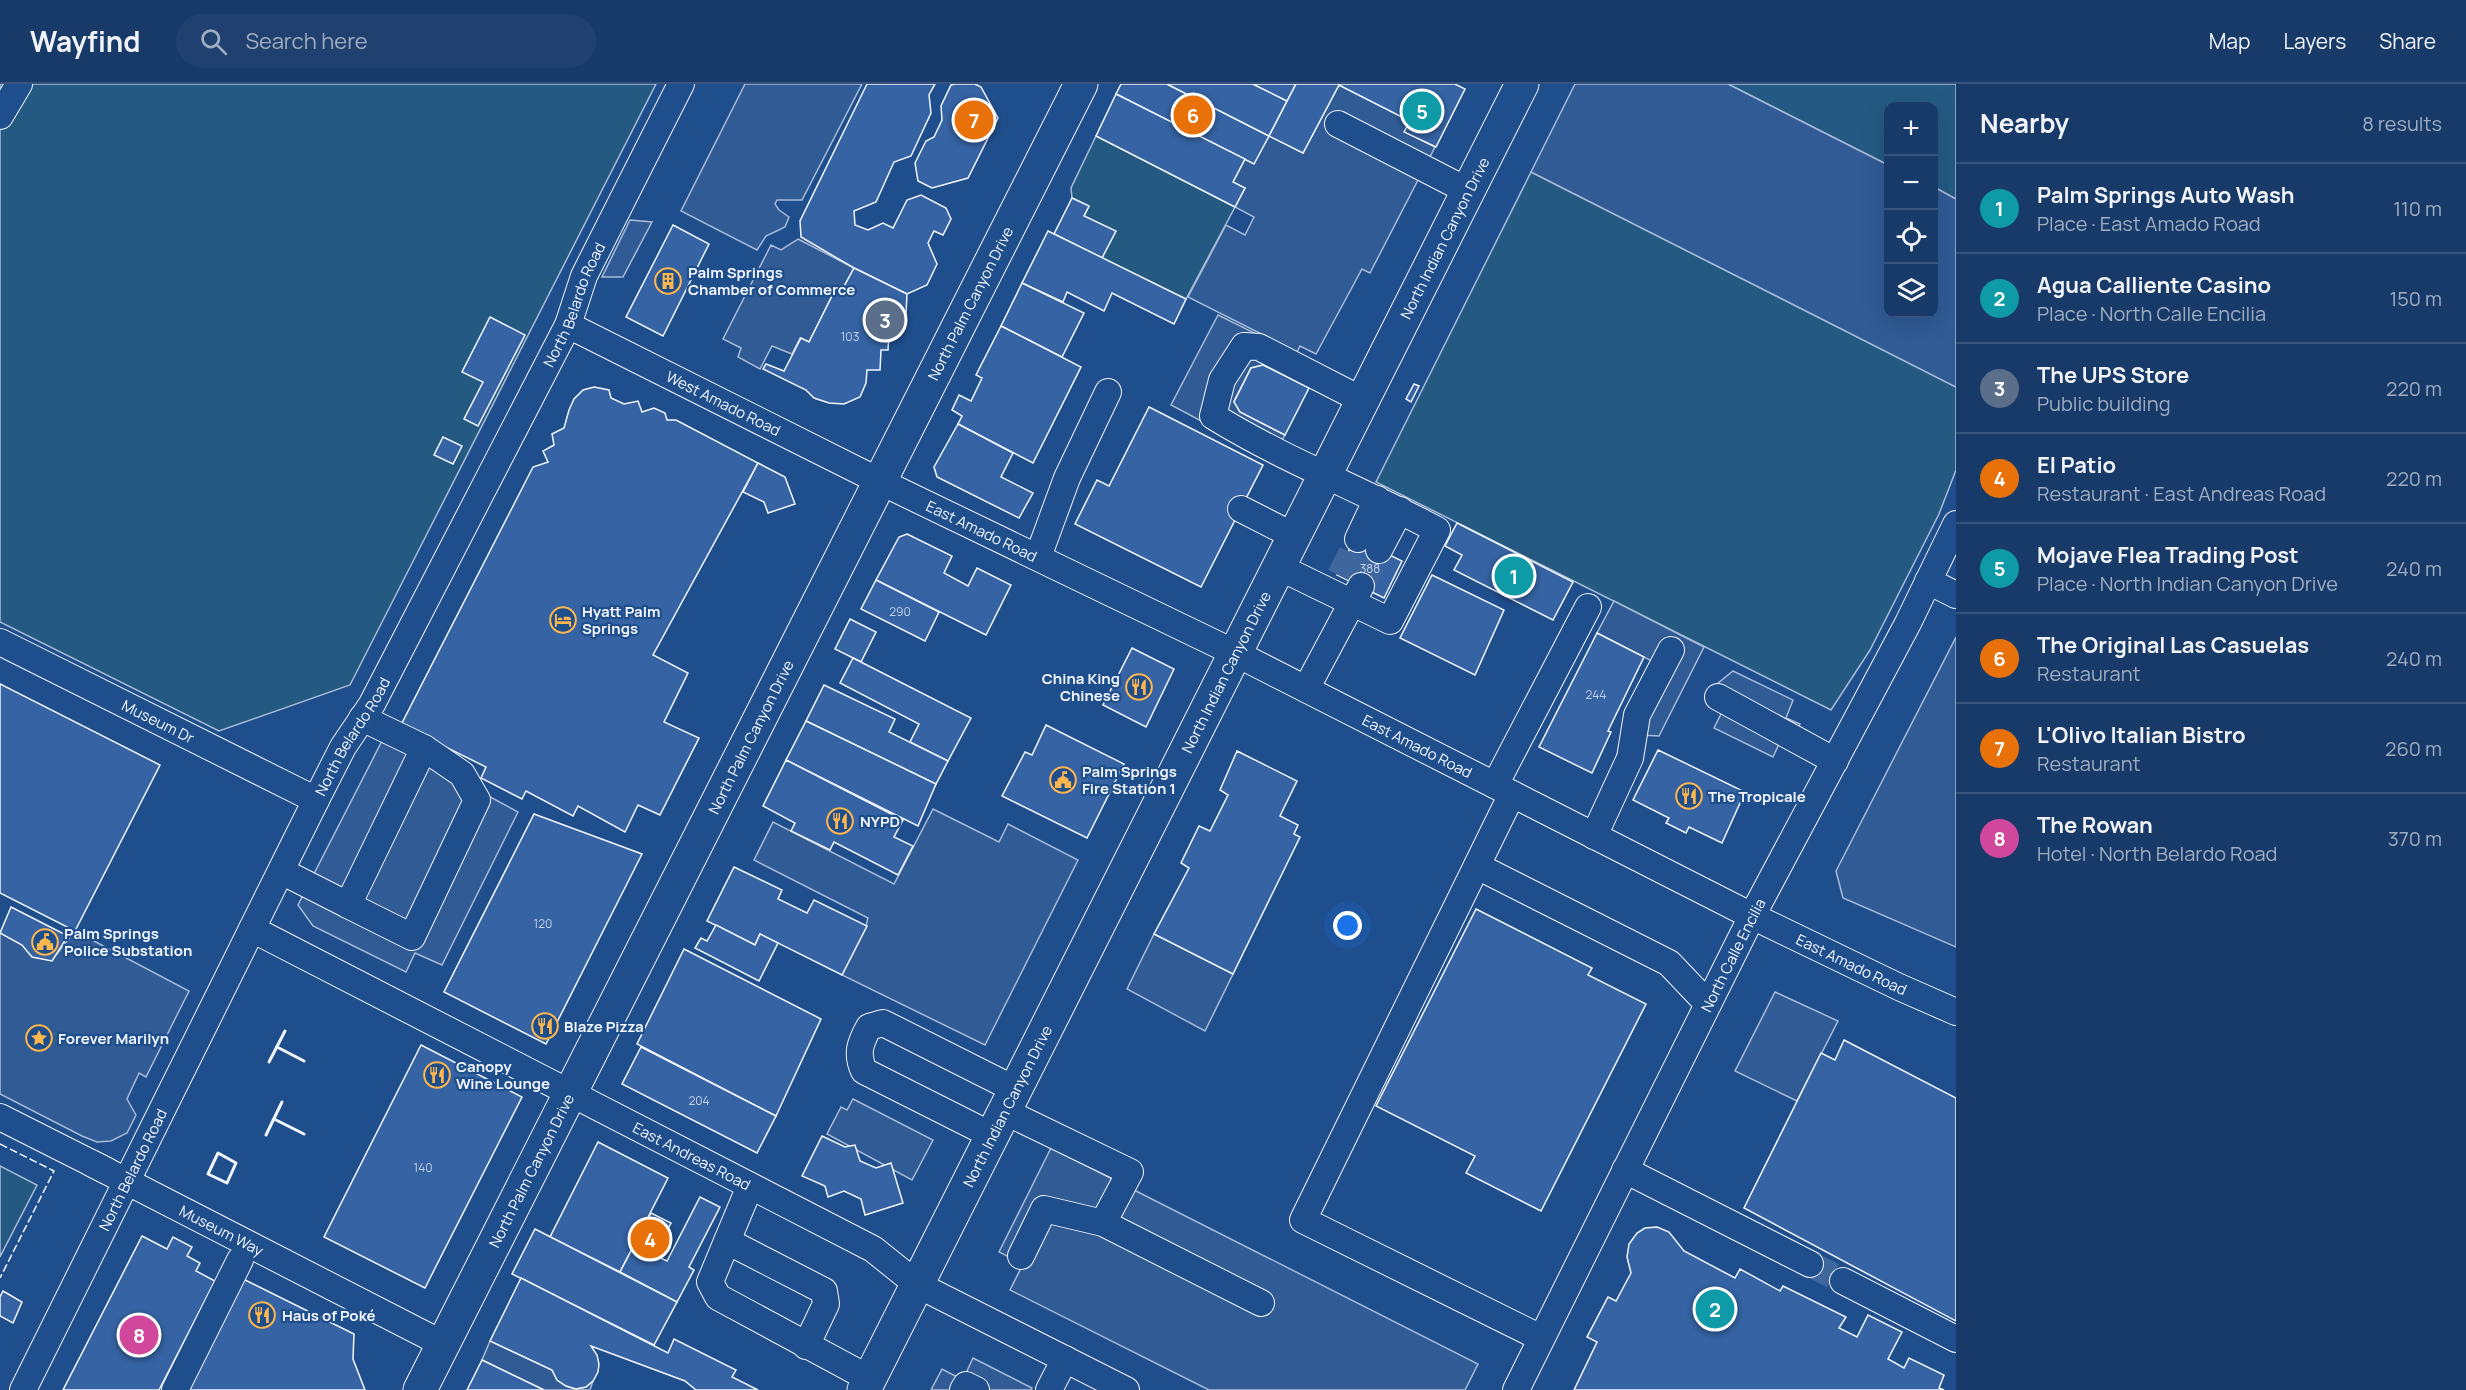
<!DOCTYPE html>
<html lang="en">
<head>
<meta charset="utf-8">
<style>
  body { margin:0; font-family:Manrope,sans-serif; background:#20416f; color:#f1f3f6 }
  .controls { position:absolute; right:18px; top:18px; display:grid; overflow:hidden; border-radius:12px; box-shadow:0 6px 24px #0002 }
  .controls button { width:54px; height:54px; display:grid; place-items:center; padding:0; border:0; border-bottom:2px solid #36547d; background:#173a69; color:#f1f3f6; font:30px sans-serif }
  .you { position:absolute; left:1348px; top:842px; width:21px; height:21px; margin:-15px; border:4px solid #fff; border-radius:50%; background:#1a73e8; box-shadow:0 0 0 9px #1a73e833 }
  .badge { display:grid; place-items:center; width:39px; height:39px; border-radius:50%; background:#ffb74d; color:#fff; font-size:20px; font-weight:700 }
  .pin { position:absolute; translate:-50% -50%; border:3px solid #fff; box-shadow:0 2px 6px #0006 }
  .list { margin:0; padding:0; list-style:none }
  h2 { display:flex; justify-content:space-between; align-items:center; height:78px; margin:0; padding:0 24px; font-size:26px }
  h2 small { font-size:20px; font-weight:400; color:#9eadc0 }
  .list li { display:grid; grid-template-columns:39px 1fr auto; gap:18px; align-items:center; box-sizing:border-box; height:90px; padding:0 24px; border-top:2px solid #36547d }
  .list b { display:block; font-size:22px; white-space:nowrap }
  .list p { margin:0; font-size:20px; white-space:nowrap; color:#9eadc0 }
  .list em { font-size:20px; font-style:normal; color:#9eadc0 }
  .icon { flex:none; width:33px; height:33px; fill:none; stroke:currentColor; stroke-width:2; stroke-linecap:round; stroke-linejoin:round }
  .map { position:relative; flex:none; width:1956px; height:1306px; overflow:hidden }
  header { display:flex; align-items:center; gap:36px; box-sizing:border-box; height:84px; padding:0 30px; background:#173a69; border-bottom:2px solid #36547d }
  header strong { font-size:28px }
  nav { display:flex; gap:33px; margin-inline-start:auto; font-size:21px }
  .search { width:420px; height:54px; background:#20416f; display:flex; align-items:center; gap:15px; box-sizing:border-box; padding:0 21px; border-radius:33px; color:#9eadc0; font-size:22px }
  main { display:flex }
  aside { flex:1; background:#173a69 }
  .map>svg:first-child { display:block }
  .green { fill:#245a82; stroke:#a8bbd7; stroke-width:1.5 }
  .parking { fill:#305b95; stroke:#a8bbd7; stroke-width:1.5 }
  .building { fill:#3563a3; stroke:#f2f6ff; stroke-width:1.5 }
  .lines { fill:none; stroke-linecap:round; stroke-linejoin:round }
  .minor-tunnel { stroke:#3f679d; stroke-width:26; stroke-dasharray:26 13; stroke-linecap:butt }
  .minor-casing { stroke:#f2f6ff; stroke-width:28 }
  .major-casing { stroke:#f2f6ff; stroke-width:35 }
  .minor { stroke:#1f4e8c; stroke-width:26 }
  .major { stroke:#1f4e8c; stroke-width:33 }
  .fence { stroke:#f2f6ff; stroke-width:1.5; stroke-dasharray:8 3; stroke-linecap:butt }
  .wall { stroke:#f2f6ff; stroke-width:3 }
  .labels { text-anchor:middle; dominant-baseline:central; stroke-width:4.5; stroke-linejoin:round; paint-order:stroke }
  .number-label { font-size:12px; fill:#c3d1e8 }
  .street-label { font-size:15px; fill:#f2f6ff; stroke:#1f4e8c }
  .poi-label { font-size:15px; font-weight:bold; fill:#f2f6ff; stroke:#1f4e8c; text-anchor:start }
</style>
</head>
<body>
<header>
<strong>Wayfind</strong>
<div class="search"><svg class="icon" aria-label="search" viewBox="0 0 24 24"><circle cx="10" cy="10" r="6"/><path d="M15 15l6 6"/></svg>Search here</div>
<nav><a>Map</a><a>Layers</a><a>Share</a></nav>
</header>
<main>
<div class="map">
<svg width="1956" height="1306" viewBox="0 0 1956 1306">
  <rect width="100%" height="100%" fill="#1f4e8c"/>
  <g class="green">
    <path d="M0 0H656L350 601 219 647 0 538Z"/>
    <path d="M1728 0H1956V115L1934 103V22H1888V81Z"/>
    <path d="M1096 52 1235 123 1186 215 1102 174 1115 147 1084 132 1089 122 1072 114 1071 104Z"/>
    <path d="M1531 88 1956 303V386L1939 430 1870 566 1831 626 1376 398Z"/>
    <path d="M0 1082 37 1101 0 1173Z"/>
  </g>
  <g class="parking">
    <path d="M745 0H862L802 116H777L775 120 779 126 789 133 785 143 766 152 757 166 681 127Z"/>
    <path d="M1575 0H1728L1888 81V230H1934V103L1956 115V303L1531 88Z"/>
    <path d="M1339 1 1410 37 1405 48 1435 63 1370 189 1362 185 1316 270 1300 262 1297 268 1188 213 1226 141 1245 151 1254 133 1235 123 1245 104 1233 98 1245 75 1269 52 1303 69Z"/>
    <path d="M630 136 652 138 623 193H602Z"/>
    <path d="M798 155 854 184 842 206 836 204 809 258 800 254 792 270 772 262 760 285 738 273 741 264 723 255 771 161 781 166Z"/>
    <path d="M1218 231 1319 281 1309 304 1263 281 1251 284 1234 317 1240 328 1285 351 1271 374 1171 321Z"/>
    <path d="M1614 517 1704 563 1659 652 1639 651 1614 684 1627 629 1652 577 1597 549Z"/>
    <path d="M1956 553V863L1843 814 1836 787Z"/>
    <path d="M1733 587 1793 616 1786 634 1800 640 1790 664 1779 660 1773 673 1714 644 1721 630 1712 604Z"/>
    <path d="M383 655 518 728 442 881 415 869 406 888 313 842 298 821Z"/>
    <path d="M933 725 999 758 1008 740 1078 776 985 961 842 891 866 842 868 834 754 776 773 738 894 800Z"/>
    <path d="M75 847 189 907 146 993 139 989 127 1015 136 1031 127 1049 111 1057 97 1058 82 1052 0 1010V849L52 876Z"/>
    <path d="M1154 850 1233 890 1205 947 1127 905Z"/>
    <path d="M1775 908 1838 937 1797 1017 1735 987Z"/>
    <path d="M853 1015 933 1056 912 1096 827 1050 841 1023 847 1026Z"/>
    <path d="M1051 1064 1478 1280 1465 1306H1209L1010 1206 1023 1180 999 1168Z"/>
    <path d="M490 1257 552 1286 557 1296 566 1302 576 1305 586 1303 593 1297 590 1306H544L482 1276Z"/>
    <path d="M973 1274 1032 1304 1031 1306H931L942 1285 957 1293 966 1289Z"/>
  </g>
  <g class="building">
    <path d="M867 0H935L929 11 931 29 911 72 894 78 876 118 854 127 855 141 868 146 883 139 893 144 907 116 921 111 946 124 951 135 943 151 934 147 928 159 937 180 927 201 907 210 854 184 801 153 800 137Z"/>
    <path d="M955 0H975L981 3 998 34 968 94 932 104 918 97 915 79 926 57 934 53 942 36 941 22 951 1Z"/>
    <path d="M1121 0H1167L1269 52 1254 80 1116 10Z"/>
    <path d="M1167 0H1253L1287 17 1269 52Z"/>
    <path d="M1253 0H1296L1287 17Z"/>
    <path d="M1296 0H1455L1465 5 1436 63 1404 48 1410 37 1339 1 1303 69 1269 52Z"/>
    <path d="M1116 10 1245 75 1233 98 1245 104 1235 123 1096 52Z"/>
    <path d="M1072 114 1089 122 1084 132 1116 147 1102 174 1054 150Z"/>
    <path d="M673 141 709 160 663 252 626 233Z"/>
    <path d="M1048 147 1186 215 1174 240 1112 209 1104 227 1067 208 1063 218 1022 199Z"/>
    <path d="M854 184 907 210 906 230 899 229 898 249H889L888 266H881L880 286H867L866 299 860 313 844 320 829 319 814 314 806 306 763 285 766 280 784 287 801 254 809 258 836 204 842 206Z"/>
    <path d="M1022 199 1084 229 1062 273 1001 242Z"/>
    <path d="M490 233 525 251 478 342 464 335 483 298 462 288Z"/>
    <path d="M1001 242 1081 283 1033 379 958 340 962 332 952 326 959 311 971 317 982 294 976 291Z"/>
    <path d="M1263 281 1309 304 1285 351 1240 328 1234 318 1251 284Z"/>
    <path d="M1414 300 1419 302 1411 318 1406 315Z"/>
    <path d="M594 303 609 306 611 314 624 320 638 317 642 328 654 324 665 329 667 336H676L758 379 653 571 688 589 664 638 699 654 660 731 638 721 625 748 578 722 573 732 526 707 522 715 481 694 486 683 401 641 533 383 548 378 543 367 554 361 552 350 564 344 569 326 574 315 583 306Z"/>
    <path d="M1149 323 1263 381 1201 503 1075 440 1097 396 1109 402Z"/>
    <path d="M958 340 1013 369 1001 393 1033 409 1019 434 937 393 934 383Z"/>
    <path d="M443 353 462 362 453 380 434 371Z"/>
    <path d="M758 379 785 393 795 420 768 429 764 418 743 408Z"/>
    <path d="M1457 439 1573 498 1553 536 1454 486 1462 471 1445 462Z"/>
    <path d="M907 450 952 472 944 489 968 502 977 484 1011 501 986 551 876 496 899 453Z"/>
    <path d="M1355 454 1402 477 1384 514 1337 491Z"/>
    <path d="M1432 491 1504 526 1475 591 1400 554Z"/>
    <path d="M876 496 939 528 925 557 861 525Z"/>
    <path d="M850 535 876 548 861 578 835 565Z"/>
    <path d="M1597 549 1644 573 1608 647 1611 648 1592 689 1539 663Z"/>
    <path d="M1132 564 1174 585 1146 643 1103 621Z"/>
    <path d="M853 574 971 634 948 677 910 658 919 640 840 599Z"/>
    <path d="M0 600 160 681 75 847 0 809Z"/>
    <path d="M824 601 895 635 889 648 948 677 936 700 806 637Z"/>
    <path d="M806 637 936 700 918 742 786 676Z"/>
    <path d="M1046 641 1124 680 1087 754 1002 712 1025 668 1032 671Z"/>
    <path d="M1658 666 1745 708 1722 759 1689 743 1686 749 1666 739 1669 734 1633 716Z"/>
    <path d="M1237 667 1297 697 1280 732 1298 741 1294 750 1300 753 1233 890 1154 850 1189 784 1181 779 1199 742 1210 747 1228 711 1220 706Z"/>
    <path d="M786 676 903 736 894 753 913 762 898 791 834 758 830 766 791 747 795 739 763 722Z"/>
    <path d="M534 730 642 770 546 960 444 908Z"/>
    <path d="M734 783 782 806 778 815 807 829 814 816 867 842 842 891 760 850 755 861 707 837Z"/>
    <path d="M11 823 68 852 52 877 32 873 22 861 0 849Z"/>
    <path d="M1476 825 1592 884 1588 891 1646 920 1541 1127 1466 1089 1475 1072 1376 1022Z"/>
    <path d="M716 841 755 861 760 850 778 859 759 897 695 864 701 854 707 857Z"/>
    <path d="M684 865 821 935 776 1032 637 960Z"/>
    <path d="M1844 956 1956 1014V1237L1744 1124 1821 969 1835 976Z"/>
    <path d="M421 961 522 1013 425 1204 324 1153Z"/>
    <path d="M641 963 776 1032 757 1069 622 1000Z"/>
    <path d="M822 1052 845 1063 855 1061 860 1077 876 1084 891 1079 903 1119 865 1131 861 1115 844 1107 828 1113 825 1102 802 1092Z"/>
    <path d="M598 1058 668 1094 620 1188 550 1153Z"/>
    <path d="M700 1113 720 1123 689 1183 694 1186 677 1218 620 1188 651 1129 671 1139 654 1171 667 1177Z"/>
    <path d="M1657 1143 1669 1148 1684 1167 1735 1194 1740 1185 1780 1207 1783 1202 1846 1233 1839 1244 1857 1253 1868 1231 1902 1248 1888 1275 1904 1284 1909 1274 1944 1291 1939 1304 1944 1306H1574L1597 1258 1587 1253 1608 1213 1616 1217 1631 1189 1627 1173 1629 1160 1637 1149 1645 1144Z"/>
    <path d="M535 1145 677 1218 654 1261 512 1190Z"/>
    <path d="M142 1152 167 1165 173 1153 192 1163 187 1172 200 1179 196 1187 215 1197 159 1306H63Z"/>
    <path d="M239 1193 354 1250 353 1275 365 1306H183Z"/>
    <path d="M521 1194 668 1269 674 1255 736 1286 732 1293 758 1306H696L685 1297 591 1262 597 1271 599 1280 598 1288 593 1297 586 1303 576 1305 566 1302 557 1296 552 1286 490 1257Z"/>
    <path d="M3 1207 22 1218 13 1239 0 1232V1213Z"/>
    <path d="M482 1276 544 1306H467Z"/>
  </g>
  <g class="lines">
    <g class="minor-tunnel">
      <path d="M1340 492 1358 455"/>
      <path d="M1361 502 1379 466"/>
      <path d="M1810 1180 1843 1197"/>
    </g>
    <g class="minor-casing">
      <g id="minor">
        <path d="M0 32 19 0"/>
        <path d="M1338 40 1468 107"/>
        <path id="s1" d="M568 241 879 397 1235 569 1752 832 1899 903 1956 928"/>
        <path d="M1241 425 1294 452"/>
        <path d="M1358 455 1377 415"/>
        <path d="M1379 466 1400 426"/>
        <path d="M1038 473 1067 394 1108 308"/>
        <path d="M1279 483 1390 537 1437 446C1363 406 1284 376 1213 332L1222 296 1244 262 1259 263 1362 316"/>
        <path d="M1928 497 1956 511"/>
        <path id="s2" d="M0 558 316 716"/>
        <path d="M1306 605 1361 502"/>
        <path d="M1718 613 1835 677"/>
        <path d="M1495 701 1588 523"/>
        <path d="M1512 710 1303 1136 1541 1254"/>
        <path d="M1594 752 1630 674 1637 631 1671 566"/>
        <path d="M1477 782 1669 879 1708 920"/>
        <path d="M281 787 348 821 424 664 362 634"/>
        <path d="M348 821 412 853 477 716 462 690 424 664"/>
        <path id="s3" d="M252 845 873 1165 918 1201 1126 1306"/>
        <path d="M1006 1028 1130 1088 1103 1139 1261 1219"/>
        <path d="M0 1033 107 1087"/>
        <path d="M993 1052 864 987C856 970 860 959 869 943L883 939 1016 1006"/>
        <path id="s4" d="M91 1079 443 1260"/>
        <path d="M1625 1086 1810 1180"/>
        <path d="M750 1102 710 1198 718 1213 870 1295"/>
        <path d="M727 1157 824 1207 826 1220 806 1262"/>
        <path d="M1021 1172 1044 1125 1103 1139"/>
        <path d="M1843 1197 1956 1255"/>
        <path id="s5" d="M23 1306 316 716 343 663 372 620 568 241 584 192 681 0"/>
        <path d="M175 1306 240 1176"/>
        <path d="M963 1306 966 1301 976 1306"/>
        <path d="M1049 1306 1065 1275"/>
        <path id="s6" d="M1516 1306 1752 832 1908 539 1956 440"/>
      </g>
    </g>
    <g class="major-casing">
      <g id="major">
        <path id="s7" d="M420 1306 1081 0"/>
        <path id="s8" d="M864 1306 1522 0"/>
      </g>
    </g>
    <use href="#minor" class="minor"/>
    <use href="#major" class="major"/>
    <path class="fence" d="M0 1060 54 1087 0 1194"/>
    <g class="wall">
      <path d="M277 963 304 977"/>
      <path d="M269 978 285 947"/>
      <path d="M274 1035 304 1050"/>
      <path d="M266 1051 282 1018"/>
      <path d="M218 1069 236 1079 227 1099 208 1090Z"/>
    </g>
  </g>
  <defs>
    <g id="building-ring" transform="scale(1.35)"><circle r="9.5" fill="#1f4e8c" stroke="#ffb74d" stroke-width="1.5"/><path d="M-4-6H4V6H1V3H-1V6H-4ZM-2.5-4.3h1.7v1.8h-1.7ZM.8-4.3h1.7v1.8H.8ZM-2.5-1h1.7V.8h-1.7ZM.8-1h1.7V.8H.8Z" fill="#ffb74d"/></g>
    <g id="hotel-ring" transform="scale(1.35)"><circle r="9.5" fill="#1f4e8c" stroke="#ffb74d" stroke-width="1.5"/><path d="M-6-4.5h1.5V1H6V5H4.5V3h-9V5H-6ZM-4 0a1.8 1.8 0 1 1 3.6 0ZM.5 0V-2.5h3Q6-2.5 6 0Z" fill="#ffb74d"/></g>
    <g id="restaurant-ring" transform="scale(1.35)"><circle r="9.5" fill="#1f4e8c" stroke="#ffb74d" stroke-width="1.5"/><path d="M-5-6h1v4h1v-4h1v4h1v-4h1v5L-1.5 .5V6h-2V.5L-5-1ZM5-6V6H3V1.5H1.5Q1.5-4 5-6Z" fill="#ffb74d"/></g>
    <g id="civic-ring" transform="scale(1.35)"><circle r="9.5" fill="#1f4e8c" stroke="#ffb74d" stroke-width="1.5"/><path d="M-.6-6.5H3V-4.5H.6V-3L4-1V1h2V6H-6V1h2V-1L-.6-3ZM-1.2 2.5V6h2.4V2.5Z" fill="#ffb74d"/></g>
    <g id="sight-ring" transform="scale(1.35)"><circle r="9.5" fill="#1f4e8c" stroke="#ffb74d" stroke-width="1.5"/><path d="M0-6L1.8-2.2L6-1.7L2.9 1.2L3.7 5.4L0 3.3L-3.7 5.4L-2.9 1.2L-6-1.7L-1.8-2.2Z" fill="#ffb74d"/></g>
  </defs>
  <g fill-rule="evenodd">
    <use href="#building-ring" x="668" y="197"/>
    <use href="#hotel-ring" x="563" y="536"/>
    <use href="#restaurant-ring" x="1139" y="603"/>
    <use href="#civic-ring" x="1063" y="696"/>
    <use href="#restaurant-ring" x="1689" y="712"/>
    <use href="#restaurant-ring" x="840" y="737"/>
    <use href="#civic-ring" x="45" y="858"/>
    <use href="#restaurant-ring" x="545" y="942"/>
    <use href="#sight-ring" x="39" y="954"/>
    <use href="#restaurant-ring" x="437" y="991"/>
    <use href="#restaurant-ring" x="262" y="1231"/>
  </g>
  <g class="labels">
    <g class="number-label">
      <text x="850" y="252">103</text>
      <text x="1370" y="484">388</text>
      <text x="900" y="527">290</text>
      <text x="1596" y="610">244</text>
      <text x="543" y="839">120</text>
      <text x="699" y="1016">204</text>
      <text x="423" y="1083">140</text>
    </g>
    <g class="street-label">
      <text stroke="none"><textPath href="#s8" startOffset="1290">North Indian Canyon Drive</textPath></text>
      <text stroke="none"><textPath href="#s7" startOffset="1218">North Palm Canyon Drive</textPath></text>
      <text stroke="none"><textPath href="#s5" startOffset="1218">North Belardo Road</textPath></text>
      <text stroke="none"><textPath href="#s1" startOffset="174">West Amado Road</textPath></text>
      <text stroke="none"><textPath href="#s1" startOffset="462">East Amado Road</textPath></text>
      <text stroke="none"><textPath href="#s8" startOffset="804">North Indian Canyon Drive</textPath></text>
      <text stroke="none"><textPath href="#s2" startOffset="177">Museum Dr</textPath></text>
      <text stroke="none"><textPath href="#s5" startOffset="732">North Belardo Road</textPath></text>
      <text stroke="none"><textPath href="#s7" startOffset="732">North Palm Canyon Drive</textPath></text>
      <text stroke="none"><textPath href="#s1" startOffset="948">East Amado Road</textPath></text>
      <text stroke="none"><textPath href="#s6" startOffset="486">North Calle Encilia</textPath></text>
      <text stroke="none"><textPath href="#s1" startOffset="1434">East Amado Road</textPath></text>
      <text stroke="none"><textPath href="#s8" startOffset="318">North Indian Canyon Drive</textPath></text>
      <text stroke="none"><textPath href="#s3" startOffset="495">East Andreas Road</textPath></text>
      <text stroke="none"><textPath href="#s5" startOffset="246">North Belardo Road</textPath></text>
      <text stroke="none"><textPath href="#s7" startOffset="246">North Palm Canyon Drive</textPath></text>
      <text stroke="none"><textPath href="#s4" startOffset="147">Museum Way</textPath></text>
    </g>
    <g class="poi-label">
      <text x="688" y="188">Palm Springs<tspan x="688" dy="17">Chamber of Commerce</tspan></text>
      <text x="582" y="527">Hyatt Palm<tspan x="582" dy="17">Springs</tspan></text>
      <text x="1120" y="594" text-anchor="end">China King<tspan x="1120" dy="17">Chinese</tspan></text>
      <text x="1082" y="687">Palm Springs<tspan x="1082" dy="17">Fire Station 1</tspan></text>
      <text x="1708" y="712">The Tropicale</text>
      <text x="860" y="737">NYPD</text>
      <text x="64" y="849">Palm Springs<tspan x="64" dy="17">Police Substation</tspan></text>
      <text x="564" y="942">Blaze Pizza</text>
      <text x="58" y="954">Forever Marilyn</text>
      <text x="456" y="982">Canopy<tspan x="456" dy="17">Wine Lounge</tspan></text>
      <text x="282" y="1231">Haus of Poké</text>
    </g>
  </g>
</svg>
<div class="controls">
<button>+</button>
<button>−</button>
<button><svg class="icon" aria-label="locate" viewBox="0 0 24 24"><circle cx="12" cy="12" r="6"/><path d="M12 2v4M12 18v4M2 12h4M18 12h4"/></svg></button>
<button><svg class="icon" aria-label="layers" viewBox="0 0 24 24"><path d="M12 4l9 5-9 5-9-5zM3 14l9 5 9-5"/></svg></button>
</div>
<div class="you"></div>
<div class="pin badge" style="left:1514px;top:492px;background:#0f9aa8">1</div>
<div class="pin badge" style="left:1715px;top:1225px;background:#0f9aa8">2</div>
<div class="pin badge" style="left:885px;top:236px;background:#5c6f8a">3</div>
<div class="pin badge" style="left:650px;top:1155px;background:#e8710a">4</div>
<div class="pin badge" style="left:1422px;top:27px;background:#0f9aa8">5</div>
<div class="pin badge" style="left:1193px;top:31px;background:#e8710a">6</div>
<div class="pin badge" style="left:974px;top:36px;background:#e8710a">7</div>
<div class="pin badge" style="left:139px;top:1251px;background:#d1479c">8</div>
</div>
<aside>
<h2>Nearby<small>8 results</small></h2>
<ul class="list">
<li><span class="badge" style="background:#0f9aa8">1</span><div><b>Palm Springs Auto Wash</b><p>Place · East Amado Road</p></div><em>110 m</em></li>
<li><span class="badge" style="background:#0f9aa8">2</span><div><b>Agua Calliente Casino</b><p>Place · North Calle Encilia</p></div><em>150 m</em></li>
<li><span class="badge" style="background:#5c6f8a">3</span><div><b>The UPS Store</b><p>Public building</p></div><em>220 m</em></li>
<li><span class="badge" style="background:#e8710a">4</span><div><b>El Patio</b><p>Restaurant · East Andreas Road</p></div><em>220 m</em></li>
<li><span class="badge" style="background:#0f9aa8">5</span><div><b>Mojave Flea Trading Post</b><p>Place · North Indian Canyon Drive</p></div><em>240 m</em></li>
<li><span class="badge" style="background:#e8710a">6</span><div><b>The Original Las Casuelas</b><p>Restaurant</p></div><em>240 m</em></li>
<li><span class="badge" style="background:#e8710a">7</span><div><b>L'Olivo Italian Bistro</b><p>Restaurant</p></div><em>260 m</em></li>
<li><span class="badge" style="background:#d1479c">8</span><div><b>The Rowan</b><p>Hotel · North Belardo Road</p></div><em>370 m</em></li>
</ul>
</aside>
</main>
</body>
</html>
